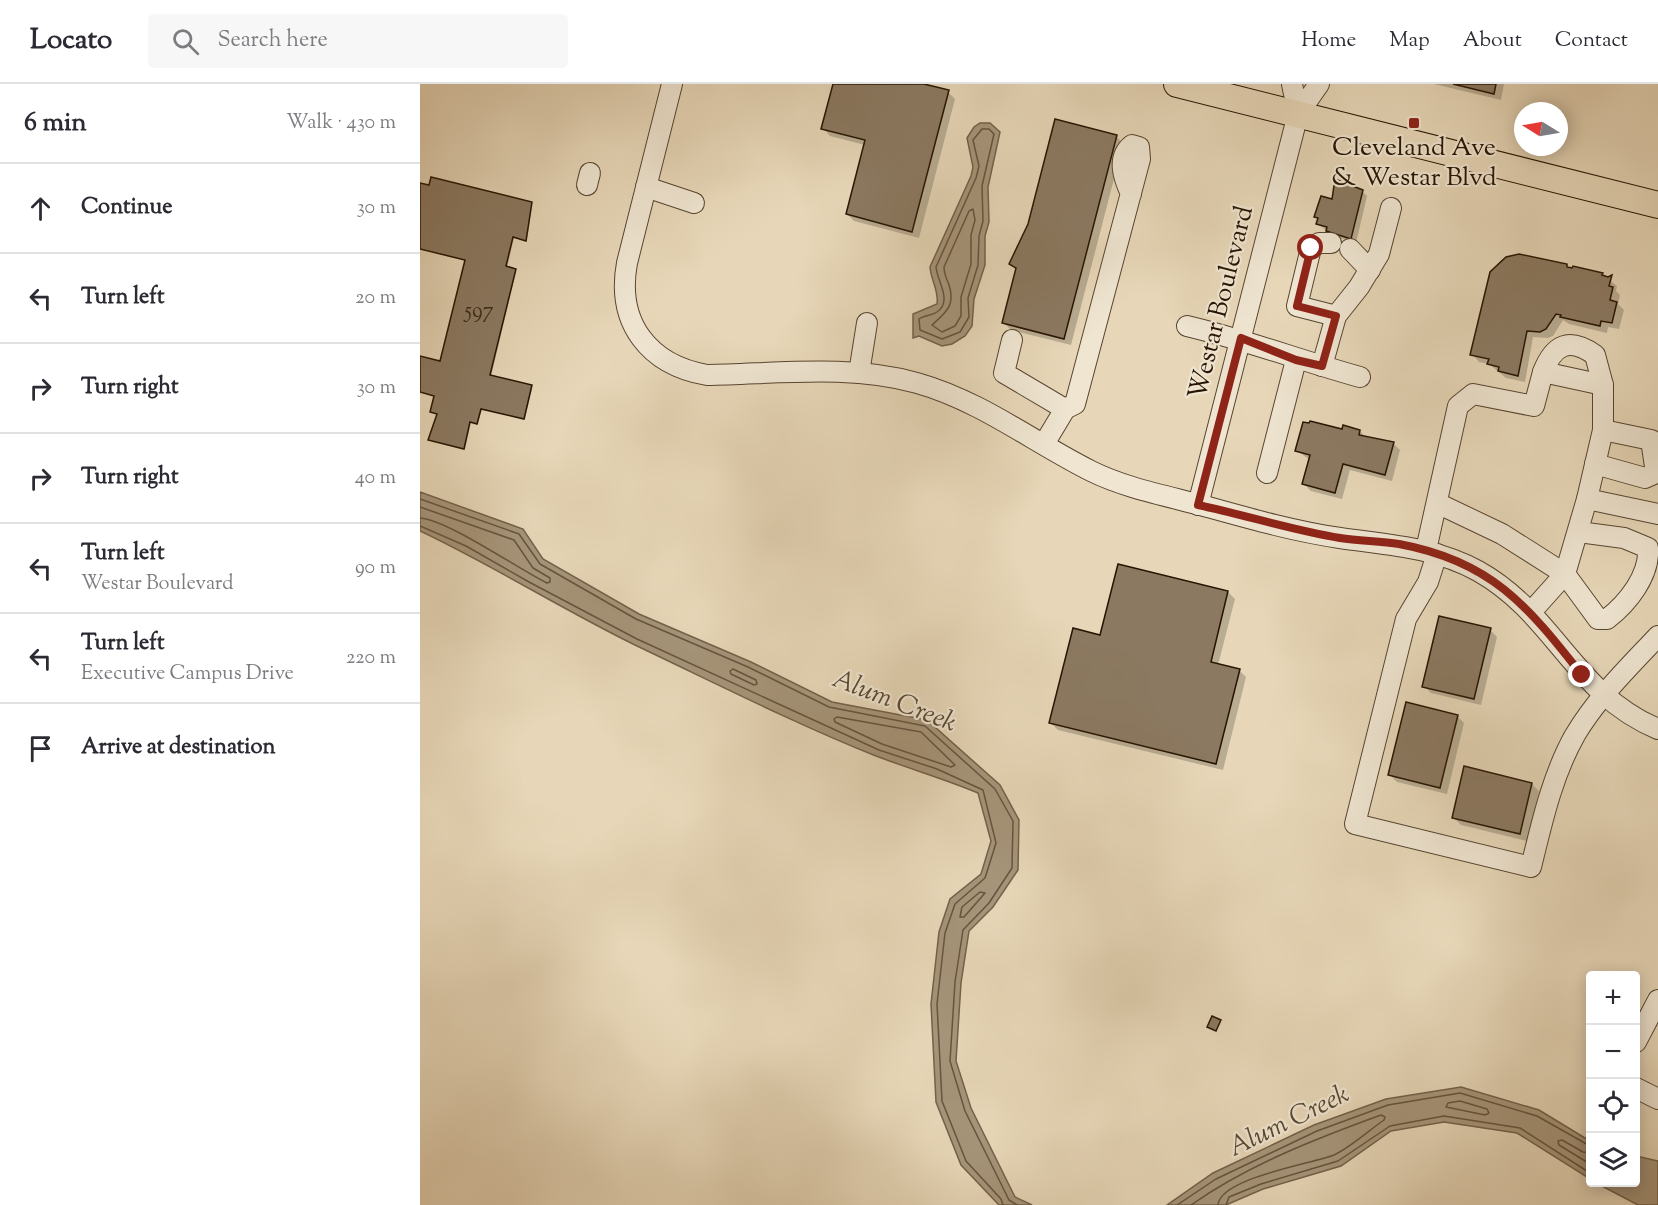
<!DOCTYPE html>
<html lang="en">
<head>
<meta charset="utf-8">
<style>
  body { margin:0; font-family:"Sorts Mill Goudy",serif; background:#f7f7f7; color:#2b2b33 }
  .controls { position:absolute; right:18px; bottom:18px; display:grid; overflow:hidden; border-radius:6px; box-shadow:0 3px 15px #0003 }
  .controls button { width:54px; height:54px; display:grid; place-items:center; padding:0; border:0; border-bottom:2px solid #e1e1e2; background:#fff; color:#2b2b33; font:30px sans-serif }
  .compass { position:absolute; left:1094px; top:18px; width:54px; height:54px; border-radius:50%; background:#fff; box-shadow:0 3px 15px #0003; rotate:281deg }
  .stop { position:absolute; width:18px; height:18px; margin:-14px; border:4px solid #8f2418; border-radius:50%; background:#fff }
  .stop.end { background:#8f2418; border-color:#fff; box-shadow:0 2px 6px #0008 }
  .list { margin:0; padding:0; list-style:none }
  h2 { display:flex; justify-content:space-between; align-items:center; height:78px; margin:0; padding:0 24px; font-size:26px }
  h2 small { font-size:20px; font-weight:400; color:#7c7c81 }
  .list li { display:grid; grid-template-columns:39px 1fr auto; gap:18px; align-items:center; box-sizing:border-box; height:90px; padding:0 24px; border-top:2px solid #e1e1e2 }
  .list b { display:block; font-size:22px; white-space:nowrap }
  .list p { margin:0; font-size:20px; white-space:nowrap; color:#7c7c81 }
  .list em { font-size:20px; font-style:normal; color:#7c7c81 }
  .icon { flex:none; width:33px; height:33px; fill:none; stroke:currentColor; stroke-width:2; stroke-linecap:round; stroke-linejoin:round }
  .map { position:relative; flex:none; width:1238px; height:1121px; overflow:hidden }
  header { display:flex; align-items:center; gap:36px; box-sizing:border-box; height:84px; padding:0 30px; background:#fff; border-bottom:2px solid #e1e1e2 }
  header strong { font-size:28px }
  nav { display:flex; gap:33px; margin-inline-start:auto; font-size:21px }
  .search { width:420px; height:54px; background:#f7f7f7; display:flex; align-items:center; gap:15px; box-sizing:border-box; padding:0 21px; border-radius:6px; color:#7c7c81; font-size:22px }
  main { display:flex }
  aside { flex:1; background:#fff }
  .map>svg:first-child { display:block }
  .water { fill:#a6957a; stroke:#73614a; stroke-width:1.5 }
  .shadow { fill:#0003 }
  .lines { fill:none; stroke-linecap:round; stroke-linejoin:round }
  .shore { stroke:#66543e; stroke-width:1.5 }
  .building { fill:#8b7961; stroke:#271402; stroke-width:1.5 }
  .minor-casing { stroke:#574530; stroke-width:22 }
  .major-casing { stroke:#271402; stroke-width:28 }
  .minor { stroke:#efe5d1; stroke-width:20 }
  .major { stroke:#e7d7b8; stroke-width:26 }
  .route { stroke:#8f2418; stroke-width:8 }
  .poi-dot { fill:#8f2418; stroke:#efe5d1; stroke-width:2 }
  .labels { text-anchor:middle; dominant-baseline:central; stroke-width:4.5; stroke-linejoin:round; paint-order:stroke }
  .number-label { font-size:22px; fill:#402d1a }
  .poi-label { font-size:26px; fill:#271402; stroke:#efe5d1 }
  .street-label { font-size:26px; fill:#271402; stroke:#efe5d1 }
  .water-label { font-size:27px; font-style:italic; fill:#5a4832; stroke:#efe5d1 }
</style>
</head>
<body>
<header>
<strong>Locato</strong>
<div class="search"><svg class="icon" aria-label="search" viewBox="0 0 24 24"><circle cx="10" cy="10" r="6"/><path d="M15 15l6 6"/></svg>Search here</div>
<nav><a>Home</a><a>Map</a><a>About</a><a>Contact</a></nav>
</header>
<main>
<aside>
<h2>6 min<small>Walk · 430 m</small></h2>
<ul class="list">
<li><svg class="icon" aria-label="ahead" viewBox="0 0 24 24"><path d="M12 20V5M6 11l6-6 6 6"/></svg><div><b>Continue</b></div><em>30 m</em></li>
<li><svg class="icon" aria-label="left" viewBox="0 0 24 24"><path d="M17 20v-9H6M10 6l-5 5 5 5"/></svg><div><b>Turn left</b></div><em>20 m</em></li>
<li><svg class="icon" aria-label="right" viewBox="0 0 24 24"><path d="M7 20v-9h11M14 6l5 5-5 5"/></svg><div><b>Turn right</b></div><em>30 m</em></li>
<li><svg class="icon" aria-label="right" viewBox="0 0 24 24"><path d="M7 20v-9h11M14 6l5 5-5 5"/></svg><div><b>Turn right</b></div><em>40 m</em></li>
<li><svg class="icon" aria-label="left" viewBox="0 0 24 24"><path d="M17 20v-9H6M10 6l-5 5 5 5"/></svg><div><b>Turn left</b><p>Westar Boulevard</p></div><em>90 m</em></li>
<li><svg class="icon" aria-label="left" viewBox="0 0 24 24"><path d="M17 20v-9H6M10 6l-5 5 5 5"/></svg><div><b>Turn left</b><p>Executive Campus Drive</p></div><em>220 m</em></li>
<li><svg class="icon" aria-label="arrive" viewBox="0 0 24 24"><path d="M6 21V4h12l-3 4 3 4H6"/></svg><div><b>Arrive at destination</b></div></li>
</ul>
</aside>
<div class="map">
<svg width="1238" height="1121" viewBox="0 0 1238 1121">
  <rect width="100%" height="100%" fill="#e7d7b8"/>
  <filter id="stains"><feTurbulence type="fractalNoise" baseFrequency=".00333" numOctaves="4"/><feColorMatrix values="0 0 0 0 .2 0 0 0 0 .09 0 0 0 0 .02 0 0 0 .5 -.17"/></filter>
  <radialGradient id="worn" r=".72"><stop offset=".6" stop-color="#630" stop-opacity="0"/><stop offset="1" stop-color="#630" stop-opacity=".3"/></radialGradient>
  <g class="water">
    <path d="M560 39H570L580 48 568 103 569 138 565 152V181L554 215 552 242 545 252 532 260 522 262 499 252 493 254V230L517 220C519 206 511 197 510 183L551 92 553 83 547 54 554 43Z"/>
    <path d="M0 408 103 445 123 475 219 530 331 578 412 618 507 636 580 701 599 736 598 786 573 823 549 847 541 899 536 977 551 1024 595 1113 612 1121H579L541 1081 516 1018 511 920 519 848 530 815 561 790 571 757 558 709C525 695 490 685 456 672 376 640 295 599 217 562 143 526 74 482 0 447Z"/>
    <path d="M1041 1003 1119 1026 1170 1057V1095L1097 1049 1024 1038 971 1047 921 1082 843 1105 806 1121H747L793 1089 894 1041 966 1015Z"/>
    <path d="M1216 1072 1238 1077V1121H1218L1176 1099 1216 1098Z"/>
  </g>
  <g class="shadow">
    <path d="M414 0H498L528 8 535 15 499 154 434 137 427 130 445 61 410 52 403 44Z"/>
    <path d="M1014 0H1084L1081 16Z"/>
    <path d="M696 52 703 60 651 261 591 246 584 239 598 186 591 179Z"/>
    <path d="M0 100 112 121 107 157 94 154 87 184 96 187 71 293 112 304 105 335 62 325 58 340 51 338 45 365 9 356 18 330 16 312 0 308V274L21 279 46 177 0 165Z"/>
    <path d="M942 107 947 112 936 159 913 152 898 140 899 136 896 132 913 117Z"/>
    <path d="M1146 182 1150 185 1182 190 1197 202 1196 207 1200 211 1198 220 1204 226 1199 245 1188 243 1187 249 1149 240 1143 236 1133 252 1128 254 1113 253 1105 298 1086 294 1069 280 1059 278 1052 270Z"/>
    <path d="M923 347H940L946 354 973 359 980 366 972 397 930 386 922 415 891 407 884 400 890 376 877 367Z"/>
    <path d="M808 508 815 515 798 581 819 586 826 593 803 686 638 646 631 639 682 553Z"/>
    <path d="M1070 546 1077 553 1061 621 1011 609 1004 602Z"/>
    <path d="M1037 632 1044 639 1027 710 977 698 970 691Z"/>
    <path d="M1112 700 1119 707 1107 757 1041 741 1034 734Z"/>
  </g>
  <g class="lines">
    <g class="shore">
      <path d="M562 45H569L574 50 562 102 563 137 559 152 558 181 548 214 549 233 540 248 522 255 500 246 499 235C504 231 511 232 517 228 533 217 517 197 516 183L556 94 559 82 553 56Z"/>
      <path d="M553 125 555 136 551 151V180L541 213V232L535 242 522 248 512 241C525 229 536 222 529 201 527 195 524 191 524 183L549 127Z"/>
      <path d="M0 415 99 450 120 480 216 535 328 583 409 623 505 642 575 705 593 737 592 784 569 819 543 846 535 898 530 977 545 1027 589 1116 597 1121"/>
      <path d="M0 423 94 456 113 484 130 494V498L127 499C98 485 28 436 0 434"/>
      <path d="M0 442 46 462 109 498 217 555 459 666 517 685 563 706 576 759 565 794 535 820 525 849 517 920 522 1017 546 1077 581 1115 583 1121"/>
      <path d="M313 585 336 596 337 600 334 601 311 590 310 587Z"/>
      <path d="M417 633 501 648 535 681 531 683 462 660 415 638 414 635Z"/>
      <path d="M560 808 565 809 544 833H540L542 823Z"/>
      <path d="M1040 1017 1067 1025 1069 1029 1065 1031 1026 1023 1028 1019Z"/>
      <path d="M1170 1069 1163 1068 1142 1056 1138 1057 1139 1061 1170 1080"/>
      <path d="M757 1121 796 1095 897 1047 968 1021 1040 1009 1117 1032 1170 1062"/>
      <path d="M771 1121C828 1081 895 1055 961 1031L965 1033 964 1036C948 1047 931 1063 914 1071 891 1080 800 1094 798 1121"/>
      <path d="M806 1121 809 1113 841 1100 918 1077 970 1042 1024 1032 1100 1044 1170 1089"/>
    </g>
  </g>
  <g class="building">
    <path d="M413 0H504L529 6 492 148 426 130 445 56 401 45Z"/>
    <path d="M1033 0H1076L1074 10Z"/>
    <path d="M635 35 697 51 644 255 582 239 596 184 589 180 608 140Z"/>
    <path d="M11 93 112 118 106 157 93 153 86 182 96 185 70 291 112 301 104 335 61 325 57 340 50 338 44 365 8 356 17 330 10 328 14 312 0 308V272L20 277 45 176 0 165V99L9 101Z"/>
    <path d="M915 95 943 106 931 155 906 147 907 143 896 140 898 134 894 133 901 112 912 115Z"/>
    <path d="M1099 170 1147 180V183L1152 184 1153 182 1183 189 1182 191 1188 193 1192 191 1189 202 1193 203 1190 216 1197 218 1192 239 1181 237 1180 242 1140 233 1141 231 1136 230 1126 245 1120 248 1107 247 1098 292 1078 287 1079 283 1067 280 1069 275 1050 271 1070 188 1086 173Z"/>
    <path d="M890 337 922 345 923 341 940 346 939 351 974 358 965 391 923 380 915 409 882 400 890 371 875 367 883 338 889 339Z"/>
    <path d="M698 480 808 507 791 578 820 585 796 680 629 639 653 544 680 551Z"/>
    <path d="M1019 532 1071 544 1054 615 1002 603Z"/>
    <path d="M986 618 1038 631 1020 704 968 691Z"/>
    <path d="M1044 682 1112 699 1100 750 1032 734Z"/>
    <path d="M792 932 801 936 796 947 787 943Z"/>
  </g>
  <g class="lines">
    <g class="minor-casing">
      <g id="minor">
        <path d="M252 0 207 179C196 239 229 281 287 291 356 290 430 280 497 299 561 317 613 358 671 387 703 403 742 411 777 420 824 433 872 447 920 454 969 461 1014 463 1058 487 1135 530 1154 610 1238 645"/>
        <path d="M872 0 878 30"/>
        <path d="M167 101 170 89"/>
        <path d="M226 103 274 119"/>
        <path d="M911 159H899L891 164 877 222 916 232"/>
        <path d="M930 165 950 186"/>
        <path d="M767 242C826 256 882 277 940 293"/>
        <path d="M592 256 584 289 645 325"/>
        <path d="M902 282 916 232 939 203 959 170 971 124"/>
        <path d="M1123 288C1134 260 1149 253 1175 271L1183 301"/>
        <path d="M439 289 447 239"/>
        <path d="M624 360 645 325 655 320 720 75 719 63 712 61C696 74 704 95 711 110"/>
        <path d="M1175 380 1225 394 1236 389 1231 356 1183 346"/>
        <path d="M847 389 876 276"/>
        <path d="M1017 419 1082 450 1145 490 1178 535H1187C1208 519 1230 491 1228 464L1204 454 1159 448"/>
        <path d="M778 421 878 30 899 0"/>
        <path d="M1006 466 1038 322 1053 310 1114 322 1123 288 1183 301V346L1167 415 1238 430"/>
        <path d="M1017 470 1008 498 986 535 935 740 1111 783C1122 738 1132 692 1155 651 1177 614 1209 583 1238 552"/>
        <path d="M1111 528 1145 490 1167 415"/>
        <path d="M1216 958 1238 916"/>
        <path d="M1216 1004 1238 1015"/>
      </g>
    </g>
    <g class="major-casing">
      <path id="major" d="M757 0 1238 121"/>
    </g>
    <use href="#minor" class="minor"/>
    <use href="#major" class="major"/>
  </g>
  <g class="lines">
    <path class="route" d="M891 164 877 222 916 232 902 282 876 276 821 254 778 421C825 431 872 446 920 454 939 457 959 457 979 460 1071 477 1107 521 1162 591"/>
  </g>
  <rect class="poi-dot" x="988" y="33" width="12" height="12" rx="3"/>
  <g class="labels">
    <g class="number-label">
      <text x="59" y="228">597</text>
    </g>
    <g class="poi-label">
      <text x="994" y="64">Cleveland Ave<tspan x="994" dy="30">&amp; Westar Blvd</tspan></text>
    </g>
    <g class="street-label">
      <text transform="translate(802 219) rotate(-76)">Westar Boulevard</text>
    </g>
    <g class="water-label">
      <text transform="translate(474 618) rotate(21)">Alum Creek</text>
      <text transform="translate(869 1038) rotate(-26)">Alum Creek</text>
    </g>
  </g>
  <rect width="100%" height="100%" filter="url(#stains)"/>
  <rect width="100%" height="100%" fill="url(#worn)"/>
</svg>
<div class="controls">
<button>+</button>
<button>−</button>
<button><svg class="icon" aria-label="locate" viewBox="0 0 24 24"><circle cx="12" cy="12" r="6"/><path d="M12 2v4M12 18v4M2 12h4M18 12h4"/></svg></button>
<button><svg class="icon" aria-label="layers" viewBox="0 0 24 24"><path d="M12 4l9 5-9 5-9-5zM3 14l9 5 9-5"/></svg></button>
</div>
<svg class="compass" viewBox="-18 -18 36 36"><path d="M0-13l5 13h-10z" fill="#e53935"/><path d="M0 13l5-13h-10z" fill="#7c7c81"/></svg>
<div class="stop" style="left:891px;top:164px"></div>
<div class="stop end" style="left:1162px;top:591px"></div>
</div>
</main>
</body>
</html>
